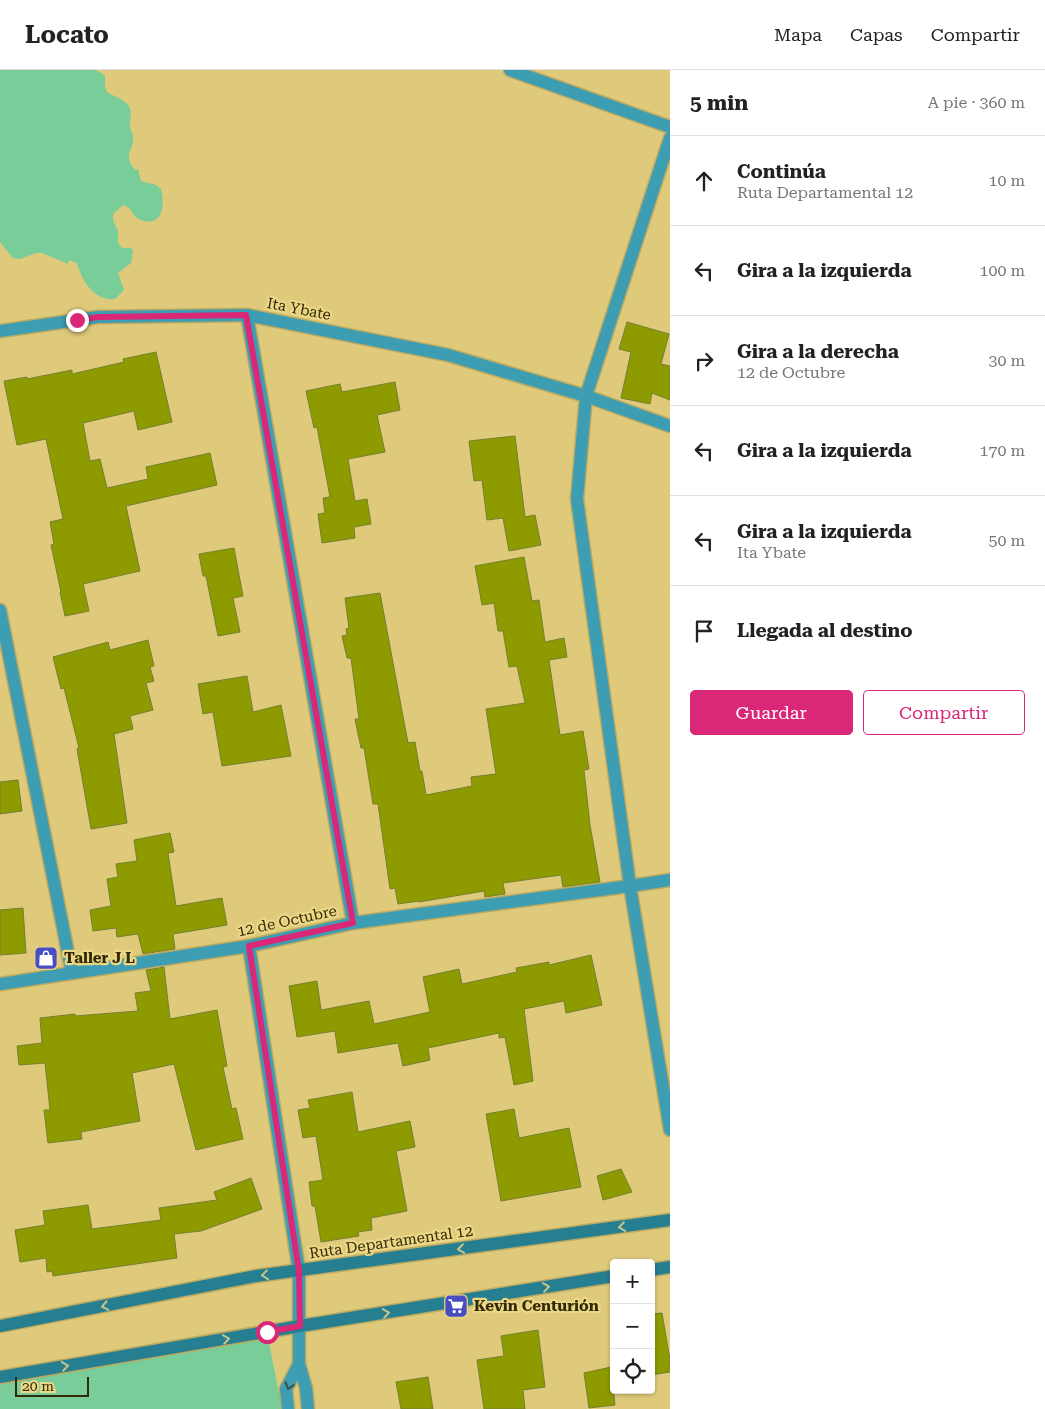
<!DOCTYPE html>
<html lang="es">
<head>
<meta charset="utf-8">
<style>
  body { margin:0; font-family:"Roboto Serif",serif; background:#f2f2f2; color:#222 }
  .controls { position:absolute; right:15px; bottom:15px; display:grid; overflow:hidden; border-radius:5px; box-shadow:0 1px 4px #0004 }
  .controls button { width:45px; height:45px; display:grid; place-items:center; padding:0; border:0; border-bottom:1px solid #e0e0e0; background:#fff; color:#222; font:25px sans-serif }
  .scale { position:absolute; left:15px; bottom:12px; width:74px; box-sizing:border-box; padding-left:5px; border:2px solid #322a07; border-top:0; font-size:14px; line-height:18px; white-space:nowrap; color:#322a07; -webkit-text-stroke:4px #ebd786; paint-order:stroke }
  .stop { position:absolute; width:15px; height:15px; margin:-11px; border:4px solid #db2777; border-radius:50%; background:#fff }
  .stop.end { background:#db2777; border-color:#fff; box-shadow:0 1px 5px #0008 }
  .list { margin:0; padding:0; list-style:none }
  h2 { display:flex; justify-content:space-between; align-items:center; height:65px; margin:0; padding:0 20px; font-size:21px }
  h2 small { font-size:16px; font-weight:400; color:#767676 }
  .list li { display:grid; grid-template-columns:32px 1fr auto; gap:15px; align-items:center; box-sizing:border-box; height:90px; padding:0 20px; border-top:1px solid #e0e0e0 }
  .list b { display:block; font-size:19px; white-space:nowrap }
  .list p { margin:0; font-size:16px; white-space:nowrap; color:#767676 }
  .list em { font-size:16px; font-style:normal; color:#767676 }
  .actions { display:flex; gap:10px; padding:15px 20px }
  .actions a { flex:1; padding:11px 0; border:1px solid #db2777; border-radius:5px; text-align:center; font-size:18px; color:#db2777 }
  .actions .main { background:#db2777; color:#fff }
  .icon { flex:none; width:28px; height:28px; fill:none; stroke:currentColor; stroke-width:2; stroke-linecap:round; stroke-linejoin:round }
  .map { position:relative; flex:none; width:670px; height:1339px; overflow:hidden }
  header { display:flex; align-items:center; gap:30px; box-sizing:border-box; height:70px; padding:0 25px; background:#fff; border-bottom:1px solid #e0e0e0 }
  header strong { font-size:24px }
  nav { display:flex; gap:28px; margin-inline-start:auto; font-size:18px }
  main { display:flex }
  aside { flex:1; background:#fff }
  .map>svg:first-child { display:block }
  .green { fill:#79cd99 }
  .building { fill:#8d9b01; stroke:#757f31 }
  .lines { fill:none; stroke-linecap:round; stroke-linejoin:round }
  .minor-casing { stroke:#bcaa63; stroke-width:15 }
  .tertiary-casing { stroke:#bcaa63; stroke-width:15 }
  .secondary-casing { stroke:#bcaa63; stroke-width:15 }
  .minor { stroke:#3c9db3; stroke-width:12 }
  .tertiary { stroke:#3c9db3; stroke-width:12 }
  .secondary { stroke:#267e91; stroke-width:12 }
  .oneway { stroke:#c4c588 }
  .oneway2 { stroke:#365243 }
  .route { stroke:#db2777; stroke-width:6 }
  .labels { text-anchor:middle; dominant-baseline:central; stroke-width:4.5; stroke-linejoin:round; paint-order:stroke }
  .street-label { font-size:15px; fill:#322a07; stroke:#ebd786 }
  .poi-label { font-size:15px; font-weight:bold; fill:#322a07; stroke:#ebd786; text-anchor:start }
</style>
</head>
<body>
<header>
<strong>Locato</strong>
<nav><a>Mapa</a><a>Capas</a><a>Compartir</a></nav>
</header>
<main>
<div class="map">
<svg width="670" height="1339" viewBox="0 0 670 1339">
  <rect width="100%" height="100%" fill="#deca7a"/>
  <g class="green">
    <path d="M0 0H96L105 6V17L107 22C114 27 121 27 127 34 134 41 129 48 130 56 130 60 133 63 133 67 134 82 122 83 135 100L138 99 141 111 156 115 161 119C165 134 163 158 141 150 132 147 132 137 123 135L113 144V150L118 161V173L122 178H131L133 181 131 193 118 203 124 220 115 229C94 231 82 211 77 193L69 190 68 194 66 193 42 183H36L20 189 13 188 0 172Z"/>
    <path d="M267 1262 282 1339H0V1307Z"/>
  </g>
  <g class="building">
    <path d="M627 252 669 264 661 294 670 296V330L652 323 650 334 621 328 631 282 619 279Z"/>
    <path d="M156 282 172 352 138 360 134 341 83 353 90 391 100 389 107 418 148 409 146 397 210 383 217 415 126 436 140 501 83 514 89 541 65 546 60 522H61L51 475 54 474 50 452 63 449 46 369 17 375 4 311 27 307V309L72 300V304L124 292 123 289Z"/>
    <path d="M395 312 400 340 377 345 385 382 348 389 355 431 367 429 371 454 354 457 355 468 322 473 318 444 325 443 323 428 330 427 317 357 314 358 306 321 340 314 342 322Z"/>
    <path d="M515 366 525 447 535 445 541 475 509 481 503 448 487 450 482 410 474 411 469 371Z"/>
    <path d="M234 478 243 526 233 528 240 562 218 566 206 506H203L199 484Z"/>
    <path d="M524 487 532 531 539 530 545 572 564 568 567 587 549 590 560 665 583 661 589 699 584 700 590 755 600 812 563 817 561 805 503 813 505 824 485 827 484 821 419 832V831L398 834 395 818 390 819 378 734H373L364 678H361L355 649H359L351 588H347L342 566 347 565 346 559 349 558 345 528 380 523 408 673 415 672 420 701H422L426 725 472 716 471 707 496 704 486 639 525 633 517 596 509 597 503 561H498L494 533 482 535 475 496Z"/>
    <path d="M148 570 154 596 150 597 154 611 146 613 153 640 130 646 133 659 114 664 127 753 91 759 77 679 79 678 64 618 61 619 53 587 108 572 110 580Z"/>
    <path d="M247 606 253 642 281 635 291 686 222 696 213 642 203 644 198 614Z"/>
    <path d="M18 710 22 741 0 744V712Z"/>
    <path d="M170 763 174 782 168 783 176 836 222 828 227 855 173 864 175 879 143 884 138 864 117 867 116 858 93 861 90 840 111 836 107 809 118 807 116 794 137 791 134 770Z"/>
    <path d="M23 838 26 883 0 885V840Z"/>
    <path d="M591 885 602 935 566 943 564 931 524 939 533 1011 514 1015 505 967 499 968V963L428 978 430 990 403 996 398 973 338 983 335 961 297 967 289 916 317 911 321 940 369 931 374 954 430 942 423 907 459 899 462 914 517 902 516 898 549 892V895Z"/>
    <path d="M164 897 170 949 217 940 227 996 223 997 232 1039 236 1038 243 1069 196 1080 174 994 132 1003 140 1051 81 1062 82 1069 48 1073 44 1040H50L45 993 19 995 17 976 42 973 40 948 75 944V946L138 941 135 923 151 921 146 900Z"/>
    <path d="M352 1022 358 1062 410 1051 415 1077 396 1081 407 1141 371 1148 372 1160 358 1162 359 1166 321 1172 315 1136H312L309 1112 323 1110 316 1066 303 1068 298 1040 310 1038 308 1030Z"/>
    <path d="M514 1039 519 1068 569 1058 581 1117 501 1131 486 1044Z"/>
    <path d="M621 1099 632 1122 603 1130 597 1106Z"/>
    <path d="M251 1108 262 1139 201 1161 174 1164 177 1188 53 1206 52 1201 47 1202 46 1188 20 1192 15 1160 45 1155 43 1141 88 1135 92 1159 161 1150 159 1138 217 1130 214 1122Z"/>
    <path d="M662 1243 670 1290V1302L651 1305V1244Z"/>
    <path d="M538 1260 545 1317 523 1320 525 1339H484L477 1290 504 1286 501 1266Z"/>
    <path d="M611 1297 615 1335 589 1338 584 1303Z"/>
    <path d="M428 1307 433 1339H401L396 1312Z"/>
  </g>
  <g class="lines">
    <g class="minor-casing">
      <g id="minor">
        <path d="M510 0 670 57"/>
        <path d="M670 68 586 326 577 429 630 816 670 1060"/>
        <path d="M247 245 353 853"/>
        <path d="M0 261 98 247 247 245 448 285 586 326 670 356"/>
        <path d="M0 540 72 903"/>
        <path d="M249 876 299 1201"/>
        <path d="M0 914 249 876 353 853 630 816 670 810"/>
      </g>
    </g>
    <g class="tertiary-casing">
      <g id="tertiary">
        <path d="M299 1201V1294L306 1318 308 1339"/>
        <path d="M288 1339 286 1319 299 1294"/>
      </g>
    </g>
    <g class="secondary-casing">
      <g id="secondary">
        <path d="M651 1200 670 1197"/>
        <path d="M0 1256 256 1206 670 1150"/>
        <path d="M0 1307 300 1256 614 1206"/>
      </g>
    </g>
    <use href="#minor" class="minor"/>
    <use href="#tertiary" class="tertiary"/>
    <use href="#secondary" class="secondary"/>
  </g>
  <defs><path id="oneway-chevron" d="M-2-3.5L2.5 0L-2 3.5" fill="none" stroke-width="1.6" stroke-linecap="round" stroke-linejoin="round" transform="scale(1.25)"/></defs>
  <g class="oneway">
    <use href="#oneway-chevron" transform="translate(622 1157) rotate(172)"/>
    <use href="#oneway-chevron" transform="translate(461 1179) rotate(172)"/>
    <use href="#oneway-chevron" transform="translate(265 1205) rotate(173)"/>
    <use href="#oneway-chevron" transform="translate(546 1217) rotate(-9)"/>
    <use href="#oneway-chevron" transform="translate(105 1236) rotate(169)"/>
    <use href="#oneway-chevron" transform="translate(386 1243) rotate(-9)"/>
    <use href="#oneway-chevron" transform="translate(226 1269) rotate(-9)"/>
    <use href="#oneway-chevron" transform="translate(65 1296) rotate(-9)"/>
  </g>
  <use class="oneway2" href="#oneway-chevron" transform="translate(289 1316) rotate(108)"/>
  <g class="lines">
    <path class="route" d="M77 250 98 247 246 245 353 853 249 876 299 1201 300 1256 267 1262"/>
  </g>
  <defs>
    <g id="shop-square" transform="scale(1.25)"><rect x="-9" y="-9" width="18" height="18" rx="4" fill="#494dc2" stroke="#ebd786"/><path d="M-5-2.5h2.3a2.7 3.5 0 0 1 5.4 0H5L5.5 6h-11ZM-1.5-2.5h3a1.5 2.3 0 0 0-3 0Z" fill="#fff"/></g>
    <g id="supermarket-square" transform="scale(1.25)"><rect x="-9" y="-9" width="18" height="18" rx="4" fill="#494dc2" stroke="#ebd786"/><path d="M-6-5.5h2.5l.6 2H6L4.5 2H-2.5L-4.4-4H-6ZM-1.5 3.2a1.3 1.3 0 1 0 .1 0ZM3 3.2a1.3 1.3 0 1 0 .1 0Z" fill="#fff"/></g>
  </defs>
  <g fill-rule="evenodd">
    <use href="#shop-square" x="46" y="888"/>
    <use href="#supermarket-square" x="456" y="1236"/>
  </g>
  <g class="labels">
    <g class="street-label">
      <text transform="translate(299 239) rotate(11)">Ita Ybate</text>
      <text transform="translate(287 851) rotate(-12)">12 de Octubre</text>
      <text transform="translate(391 1172) rotate(-8)">Ruta Departamental 12</text>
    </g>
    <g class="poi-label">
      <text x="64" y="888">Taller J L</text>
      <text x="474" y="1236">Kevin Centurión</text>
    </g>
  </g>
</svg>
<div class="controls">
<button>+</button>
<button>−</button>
<button><svg class="icon" aria-label="locate" viewBox="0 0 24 24"><circle cx="12" cy="12" r="6"/><path d="M12 2v4M12 18v4M2 12h4M18 12h4"/></svg></button>
</div>
<div class="scale">20 m</div>
<div class="stop" style="left:267px;top:1262px"></div>
<div class="stop end" style="left:77px;top:250px"></div>
</div>
<aside>
<h2>5 min<small>A pie · 360 m</small></h2>
<ul class="list">
<li><svg class="icon" aria-label="ahead" viewBox="0 0 24 24"><path d="M12 20V5M6 11l6-6 6 6"/></svg><div><b>Continúa</b><p>Ruta Departamental 12</p></div><em>10 m</em></li>
<li><svg class="icon" aria-label="left" viewBox="0 0 24 24"><path d="M17 20v-9H6M10 6l-5 5 5 5"/></svg><div><b>Gira a la izquierda</b></div><em>100 m</em></li>
<li><svg class="icon" aria-label="right" viewBox="0 0 24 24"><path d="M7 20v-9h11M14 6l5 5-5 5"/></svg><div><b>Gira a la derecha</b><p>12 de Octubre</p></div><em>30 m</em></li>
<li><svg class="icon" aria-label="left" viewBox="0 0 24 24"><path d="M17 20v-9H6M10 6l-5 5 5 5"/></svg><div><b>Gira a la izquierda</b></div><em>170 m</em></li>
<li><svg class="icon" aria-label="left" viewBox="0 0 24 24"><path d="M17 20v-9H6M10 6l-5 5 5 5"/></svg><div><b>Gira a la izquierda</b><p>Ita Ybate</p></div><em>50 m</em></li>
<li><svg class="icon" aria-label="arrive" viewBox="0 0 24 24"><path d="M6 21V4h12l-3 4 3 4H6"/></svg><div><b>Llegada al destino</b></div></li>
</ul>
<div class="actions"><a class="main">Guardar</a><a>Compartir</a></div>
</aside>
</main>
</body>
</html>
